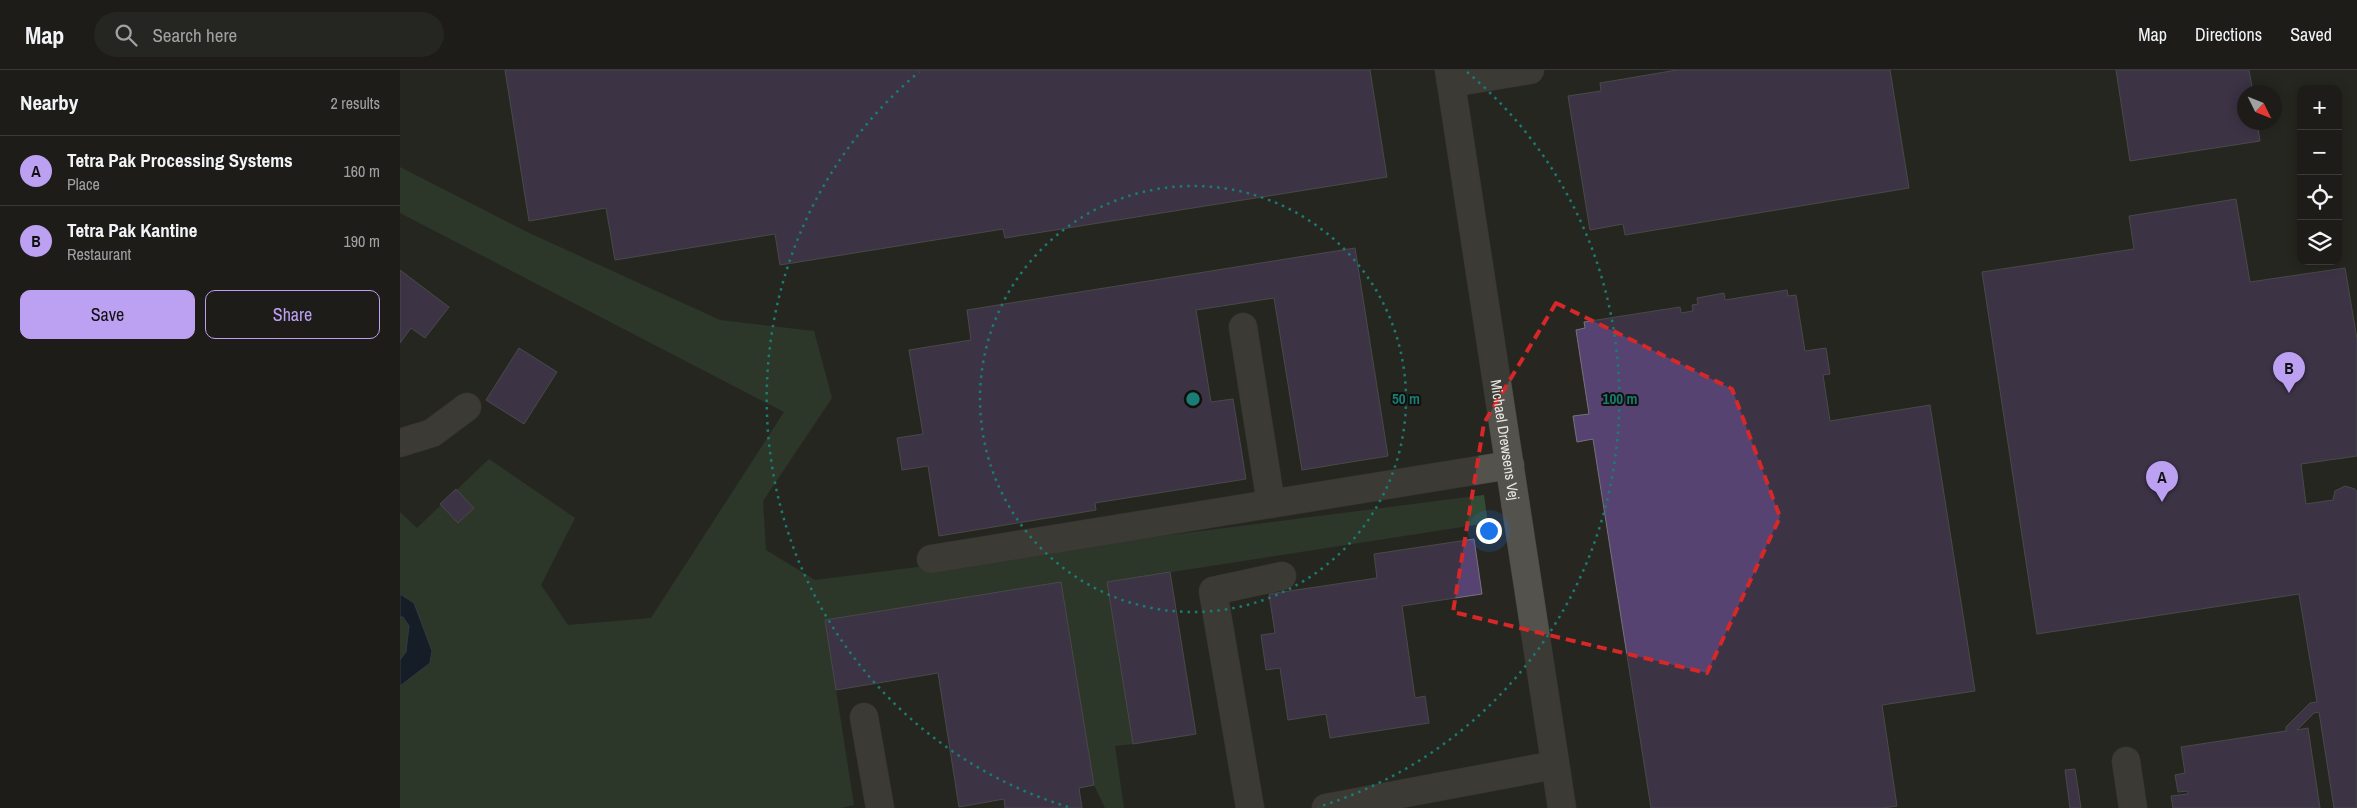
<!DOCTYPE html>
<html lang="en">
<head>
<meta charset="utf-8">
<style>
  body { margin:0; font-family:"Archivo Narrow",sans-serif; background:#252522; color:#f1f3f6 }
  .controls { position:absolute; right:15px; top:15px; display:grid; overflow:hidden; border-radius:10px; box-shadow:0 2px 12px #0003 }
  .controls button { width:45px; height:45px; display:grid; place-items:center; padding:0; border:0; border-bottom:1px solid #3b3a38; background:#1d1c19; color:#f1f3f6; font:25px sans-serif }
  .compass { position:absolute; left:1837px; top:15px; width:45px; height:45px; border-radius:50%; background:#1d1c19; box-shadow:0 2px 12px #0003; rotate:133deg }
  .you { position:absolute; left:1088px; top:460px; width:18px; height:18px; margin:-12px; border:4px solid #fff; border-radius:50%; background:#1a73e8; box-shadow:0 0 0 8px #1a73e833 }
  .badge { display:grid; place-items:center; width:32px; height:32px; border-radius:50%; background:#bca0f2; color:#111; font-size:16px; font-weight:700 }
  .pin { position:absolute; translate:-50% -41px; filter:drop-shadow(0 1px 2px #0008) }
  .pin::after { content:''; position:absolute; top:26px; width:18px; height:15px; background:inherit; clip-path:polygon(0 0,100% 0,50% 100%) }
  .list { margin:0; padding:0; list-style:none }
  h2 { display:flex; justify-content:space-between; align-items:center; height:65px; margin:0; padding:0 20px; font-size:21px }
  h2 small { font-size:16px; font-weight:400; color:#a0a1a2 }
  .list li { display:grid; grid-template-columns:32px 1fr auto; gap:15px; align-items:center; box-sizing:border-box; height:70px; padding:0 20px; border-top:1px solid #3b3a38 }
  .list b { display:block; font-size:19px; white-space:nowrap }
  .list p { margin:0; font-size:16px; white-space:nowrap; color:#a0a1a2 }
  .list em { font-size:16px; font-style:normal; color:#a0a1a2 }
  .actions { display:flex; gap:10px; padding:15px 20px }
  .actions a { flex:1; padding:11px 0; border:1px solid #bca0f2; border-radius:10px; text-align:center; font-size:18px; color:#bca0f2 }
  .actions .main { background:#bca0f2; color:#111 }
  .icon { flex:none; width:28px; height:28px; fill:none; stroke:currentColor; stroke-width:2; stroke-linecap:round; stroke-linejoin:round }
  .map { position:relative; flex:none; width:1957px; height:738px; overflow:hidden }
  header { display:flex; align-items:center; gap:30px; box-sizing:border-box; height:70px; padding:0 25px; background:#1d1c19; border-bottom:1px solid #3b3a38 }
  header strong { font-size:24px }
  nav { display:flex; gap:28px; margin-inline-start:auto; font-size:18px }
  .search { width:350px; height:45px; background:#252522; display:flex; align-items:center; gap:12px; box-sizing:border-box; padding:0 18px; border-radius:28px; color:#a0a1a2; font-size:19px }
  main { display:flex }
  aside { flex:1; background:#1d1c19 }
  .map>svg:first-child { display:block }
  .green { fill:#334b34 }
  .water { fill:#00122d; stroke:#455264 }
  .building { fill:#574372; stroke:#757379 }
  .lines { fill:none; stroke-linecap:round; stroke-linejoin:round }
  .minor-casing { stroke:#44433e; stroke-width:29 }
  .minor { stroke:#54524d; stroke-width:28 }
  .marked { fill:none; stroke:#d62828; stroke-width:4; stroke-dasharray:10 6; stroke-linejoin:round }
  .ring { fill:none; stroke:#1a7c74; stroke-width:2.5; stroke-dasharray:2.5 5 }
  .labels { text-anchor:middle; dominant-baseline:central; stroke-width:4; stroke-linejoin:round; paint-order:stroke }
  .street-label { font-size:15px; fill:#e7e7e3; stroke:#0f0f0c }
  .centre { fill:#1a7c74; stroke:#0f0f0c; stroke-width:2.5 }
  .ring-label { font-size:15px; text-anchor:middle; font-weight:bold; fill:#1a7c74; stroke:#0f0f0c; stroke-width:4; stroke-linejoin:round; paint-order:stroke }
</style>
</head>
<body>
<header>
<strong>Map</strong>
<div class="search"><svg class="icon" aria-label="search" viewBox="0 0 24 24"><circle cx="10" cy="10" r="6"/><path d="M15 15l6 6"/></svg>Search here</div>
<nav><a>Map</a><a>Directions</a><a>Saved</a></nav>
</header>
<main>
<aside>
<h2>Nearby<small>2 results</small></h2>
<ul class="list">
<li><span class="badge">A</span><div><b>Tetra Pak Processing Systems</b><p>Place</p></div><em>160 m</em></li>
<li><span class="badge">B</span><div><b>Tetra Pak Kantine</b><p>Restaurant</p></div><em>190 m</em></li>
</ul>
<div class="actions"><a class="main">Save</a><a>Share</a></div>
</aside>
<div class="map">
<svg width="1957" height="738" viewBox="0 0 1957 738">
  <rect width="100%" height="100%" fill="#272621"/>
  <g class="green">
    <path d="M0 97 127 162 320 250 414 261 432 328 363 431 366 480 415 510 1084 425 1088 453 707 512 733 674 715 676 724 738H705L694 715 661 512 425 550 454 735 441 738H0V616L30 593 14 533 0 524V442L17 458 89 389 175 448 141 515 168 555 251 548 384 342 0 143Z"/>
    <path d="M0 547H2L9 556 6 582 0 590Z"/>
  </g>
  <path class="water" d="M0 524 14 533 32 581 30 593 0 616V590L6 582 9 556 3 547H0Z"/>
  <g class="building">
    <path d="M105 0H970L987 107 605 168 603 159 380 195 375 164 215 190 206 138 129 151Z"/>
    <path d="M1277 0H1490L1509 118 1225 165 1223 154 1190 160 1168 26 1201 21 1200 13Z"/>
    <path d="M1716 0H1849L1853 22H1844V52H1857L1860 71 1730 91Z"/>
    <path d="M1836 129 1850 212 1945 198 1957 269V386L1901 394 1906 434 1933 430 1935 421 1945 416 1955 419 1957 422V738H1934L1919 642 1914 643 1897 660 1908 658 1920 738H1773L1771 726 1788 724V721L1778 722 1775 705 1785 703 1781 677 1886 661V657L1910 633 1917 632 1899 524 1637 564 1582 202 1734 179 1729 146Z"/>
    <path d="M955 178 988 386 902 400 874 228 796 240 811 332 833 329 846 409 695 433 696 440 539 466 528 396 502 400 497 368 523 364 509 280 571 270 567 240Z"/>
    <path d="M0 200 49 237 25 268 11 258 0 273Z"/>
    <path d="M1387 220 1388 226 1396 225 1405 281 1426 278 1430 304 1423 305 1430 351 1530 335 1575 621 1482 635 1497 736 1483 738H1251L1193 369 1177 372 1173 346 1189 344 1176 260 1185 258 1184 252 1280 237 1281 243 1293 241 1292 235 1298 234 1297 228 1324 223 1325 230Z"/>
    <path d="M119 278 157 302 124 354 86 330Z"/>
    <path d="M56 419 74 438 58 453 40 434Z"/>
    <path d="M1074 469 1082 524 1002 536 1015 628 1025 626 1029 653 930 668 926 644 888 650 880 598 866 600 861 565 875 563 869 524 977 508 974 484Z"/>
    <path d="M770 502 796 664 733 674 707 512Z"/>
    <path d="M661 512 694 715 679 718 682 738H605L604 729 559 737 538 603 436 620 425 550Z"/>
    <path d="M1675 699 1681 738H1670L1665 700Z"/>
  </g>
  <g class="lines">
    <g class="minor-casing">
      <g id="minor">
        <path id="s1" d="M1049 0 1162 738"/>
        <path d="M1051 13 1130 0"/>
        <path d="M843 257 871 434"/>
        <path d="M0 373 32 363 67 337"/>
        <path d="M531 489 1110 395"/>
        <path d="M464 647 480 738"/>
        <path d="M1726 691 1733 738"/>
        <path d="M850 738 813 521 882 506"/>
        <path d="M926 738 1155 695"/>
      </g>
    </g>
    <use href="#minor" class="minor"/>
  </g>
  <path d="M0 0H1957V738H0ZM1156 233 1332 319 1380 447 1307 603 1053 542 1084 353Z" fill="#272621" fill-opacity=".55" fill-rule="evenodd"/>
  <path class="marked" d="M1156 233 1332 319 1380 447 1307 603 1053 542 1084 353Z"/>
  <g class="ring">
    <circle cx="793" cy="329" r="213"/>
    <path d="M668 737A427 427 0 0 1 519 2M1067 2A427 427 0 0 1 918 737"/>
  </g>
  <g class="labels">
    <g class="street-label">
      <text stroke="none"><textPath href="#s1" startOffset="374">Michael Drewsens Vej</textPath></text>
    </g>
  </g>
  <circle cx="793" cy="329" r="8" class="centre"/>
  <g class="ring-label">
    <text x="1006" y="334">50 m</text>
    <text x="1220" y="334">100 m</text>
  </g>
</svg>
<div class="controls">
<button>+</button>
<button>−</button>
<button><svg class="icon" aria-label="locate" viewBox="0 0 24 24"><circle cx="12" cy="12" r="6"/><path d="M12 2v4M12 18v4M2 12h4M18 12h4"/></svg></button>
<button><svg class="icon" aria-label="layers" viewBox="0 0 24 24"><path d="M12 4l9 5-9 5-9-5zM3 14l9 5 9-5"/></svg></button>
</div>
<svg class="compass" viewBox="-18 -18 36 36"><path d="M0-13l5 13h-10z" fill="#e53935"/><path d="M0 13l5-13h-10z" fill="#a0a1a2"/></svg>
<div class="you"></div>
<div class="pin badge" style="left:1762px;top:432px">A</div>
<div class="pin badge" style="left:1889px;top:323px">B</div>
</div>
</main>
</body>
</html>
